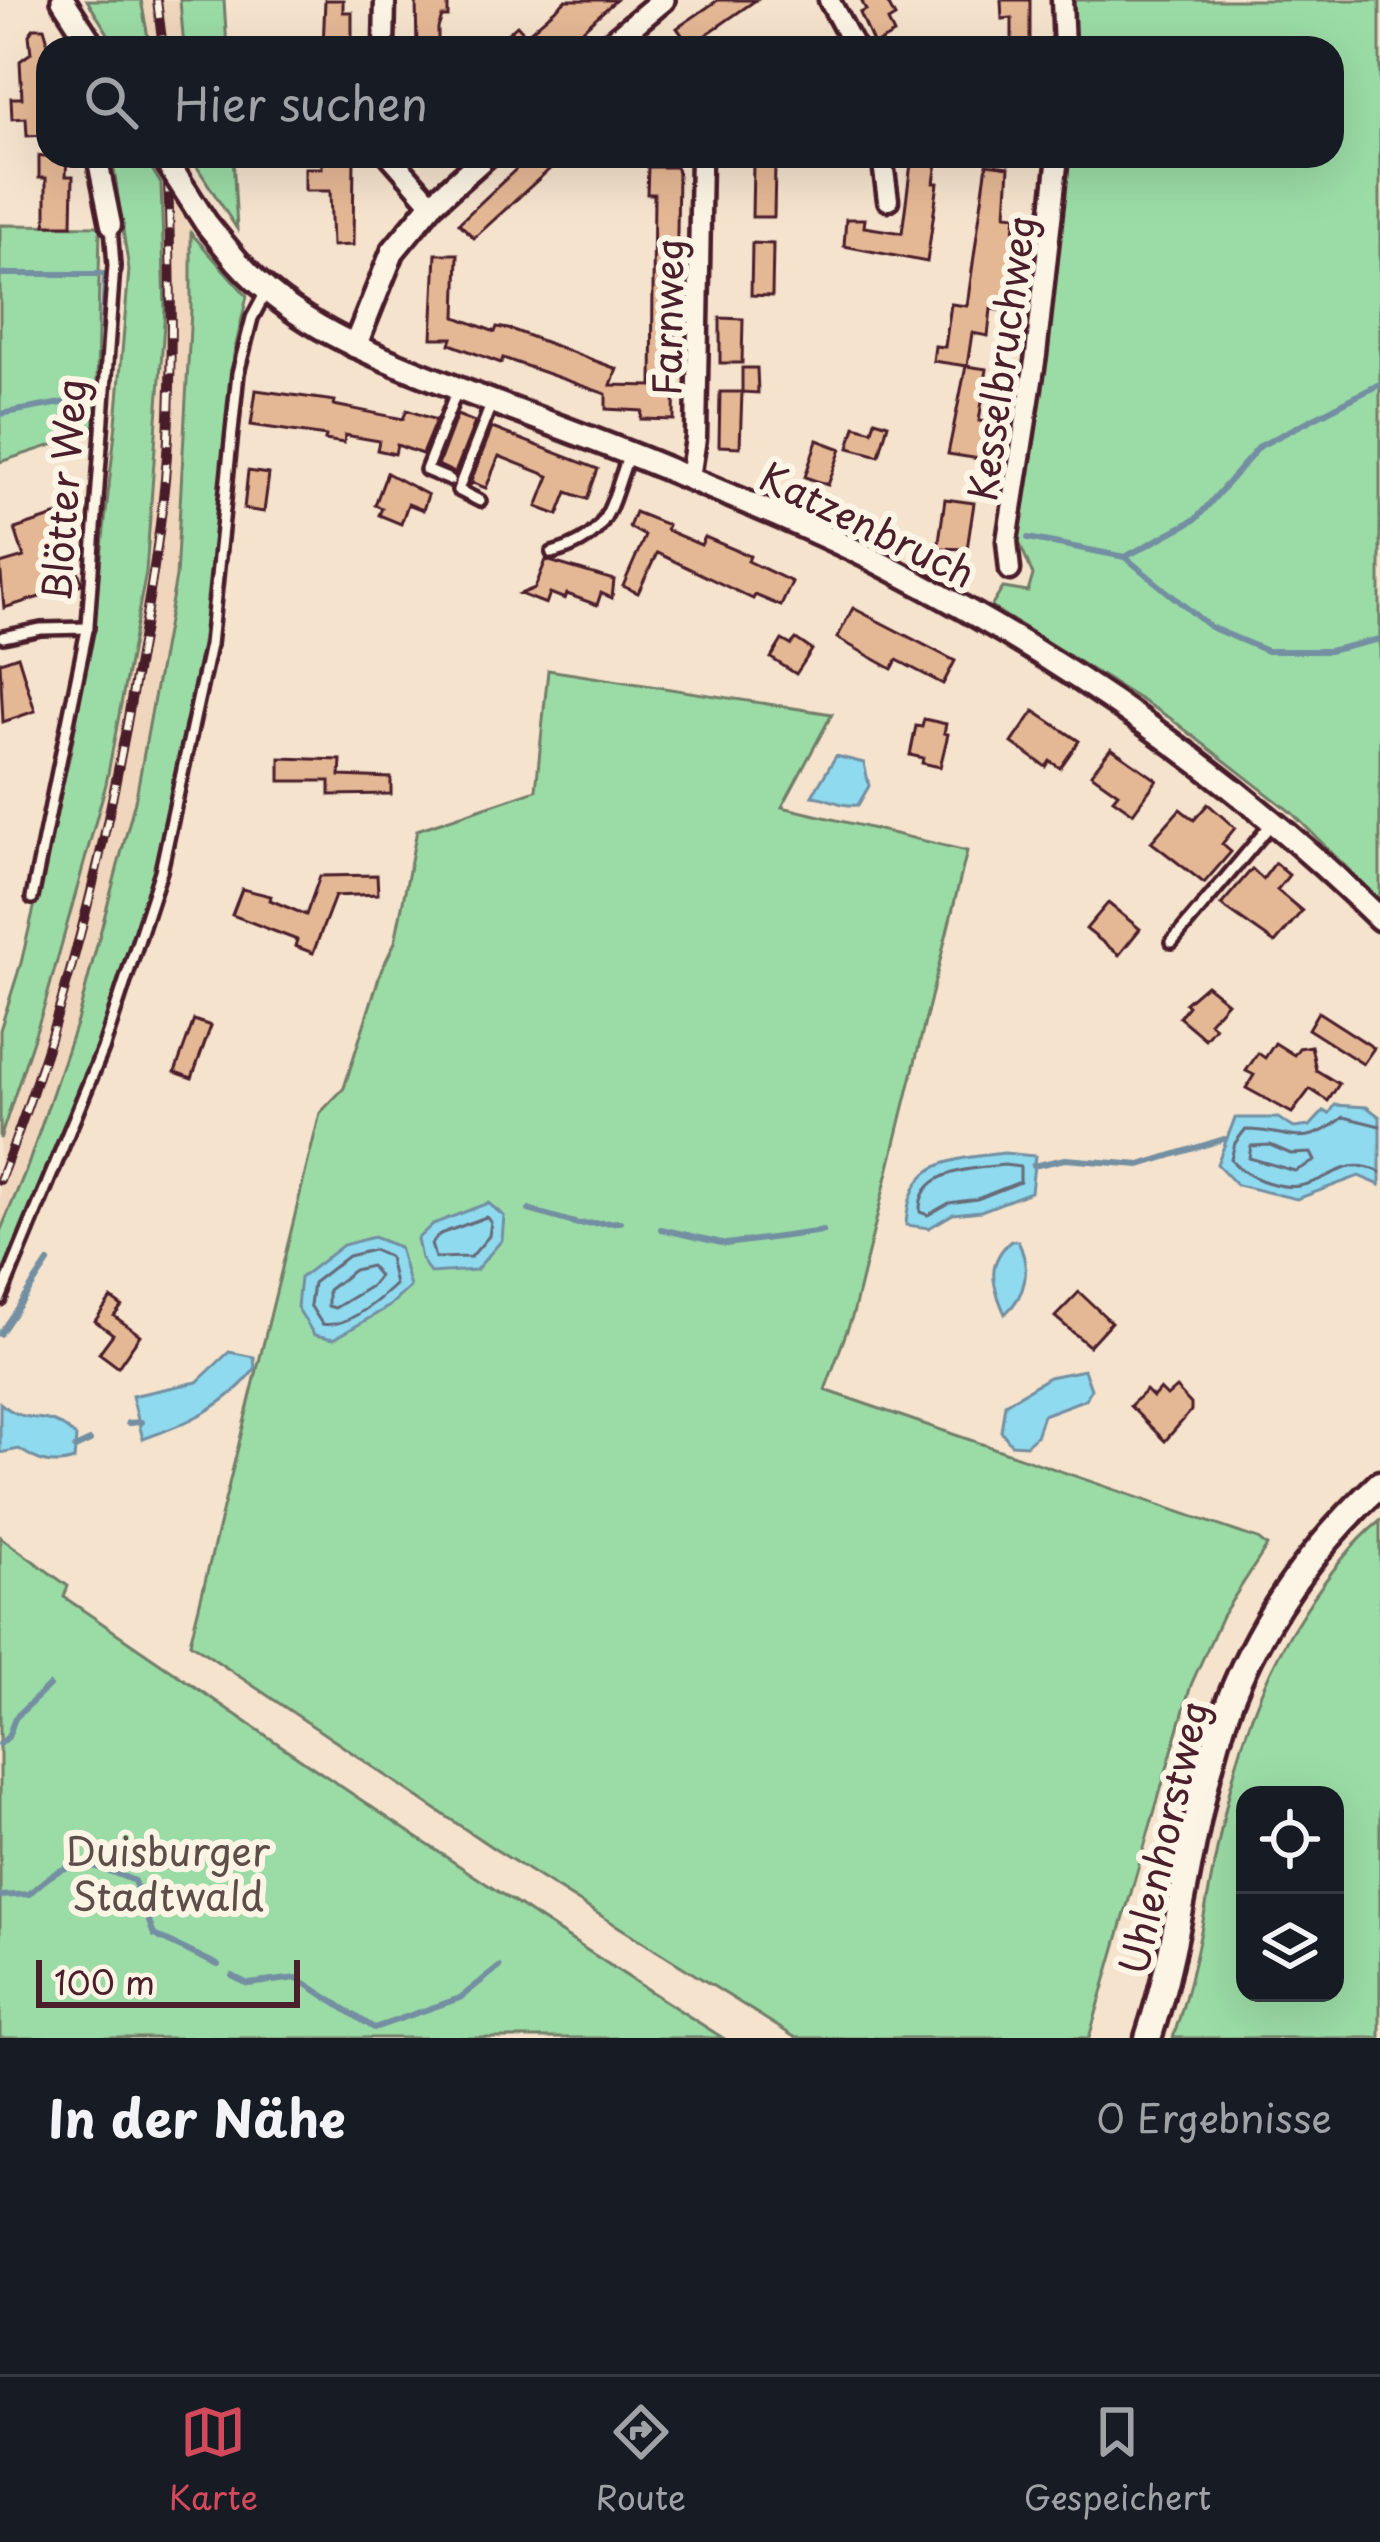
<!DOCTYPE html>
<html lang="de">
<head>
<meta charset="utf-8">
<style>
  body { margin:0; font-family:"Playpen Sans",sans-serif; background:#20242c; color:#f1f3f6 }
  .controls { position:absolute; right:36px; bottom:36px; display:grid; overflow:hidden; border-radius:24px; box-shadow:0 12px 48px #0002 }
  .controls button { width:108px; height:108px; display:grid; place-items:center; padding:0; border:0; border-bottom:3px solid #363941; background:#171b24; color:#f1f3f6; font:60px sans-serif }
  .scale { position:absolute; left:36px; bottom:30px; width:264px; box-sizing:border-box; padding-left:12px; border:6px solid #4a1f2b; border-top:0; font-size:33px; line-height:42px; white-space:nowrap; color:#4a1f2b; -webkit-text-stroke:9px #fcf5e5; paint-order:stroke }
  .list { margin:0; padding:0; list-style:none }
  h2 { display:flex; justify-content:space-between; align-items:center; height:156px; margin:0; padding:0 48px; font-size:51px }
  h2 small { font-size:39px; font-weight:400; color:#9ea1a6 }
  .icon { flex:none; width:66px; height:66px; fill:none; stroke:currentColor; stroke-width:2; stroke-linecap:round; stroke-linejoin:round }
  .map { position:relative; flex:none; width:1380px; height:2038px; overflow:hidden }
  .search { position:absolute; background:#171b24; box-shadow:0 12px 48px #0002; left:36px; right:36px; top:36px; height:132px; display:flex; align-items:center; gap:30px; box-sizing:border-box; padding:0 42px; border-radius:36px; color:#9ea1a6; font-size:45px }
  .sheet { height:336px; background:#171b24 }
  nav { display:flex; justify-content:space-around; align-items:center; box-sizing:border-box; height:168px; border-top:3px solid #363941; background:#171b24; font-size:33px; color:#9ea1a6 }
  nav a { display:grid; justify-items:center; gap:6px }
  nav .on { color:#d1495b }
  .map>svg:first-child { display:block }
  .built { fill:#f0d6bc }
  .green { fill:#9bdca6; stroke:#727e68; stroke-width:3; fill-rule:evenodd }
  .water { fill:#8fdaef; stroke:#738fa1; stroke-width:3 }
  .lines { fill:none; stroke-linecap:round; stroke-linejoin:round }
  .shore { stroke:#666a79; stroke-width:3 }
  .stream { stroke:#738fa1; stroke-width:6 }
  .building { fill:#e5b895; stroke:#4a1f2b; stroke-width:3 }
  .service-casing { stroke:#4a1f2b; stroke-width:18 }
  .minor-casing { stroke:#4a1f2b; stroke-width:27 }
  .tertiary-casing { stroke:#4a1f2b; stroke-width:30 }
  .secondary-casing { stroke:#4a1f2b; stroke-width:33 }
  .service { stroke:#fcf5e5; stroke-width:9 }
  .minor { stroke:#fcf5e5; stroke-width:18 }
  .tertiary { stroke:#fcf5e5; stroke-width:21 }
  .secondary { stroke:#fcf5e5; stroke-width:24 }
  .rail-casing { stroke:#4a1f2b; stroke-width:10 }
  .rail { stroke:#fcf5e5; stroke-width:6; stroke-dasharray:18; stroke-linecap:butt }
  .tertiary-bridge-casing { stroke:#4a1f2b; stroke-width:30; stroke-linecap:butt }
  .tertiary-bridge { stroke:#fcf5e5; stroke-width:21 }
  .labels { text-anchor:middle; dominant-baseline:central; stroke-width:12; stroke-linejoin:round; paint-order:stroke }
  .street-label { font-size:39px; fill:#4a1f2b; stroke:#fcf5e5 }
  .park-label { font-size:39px; fill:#5e4e4a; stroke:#fcf5e5 }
</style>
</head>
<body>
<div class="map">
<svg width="1380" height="2038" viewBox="0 0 1380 2038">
  <rect width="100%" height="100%" fill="#f5e3cd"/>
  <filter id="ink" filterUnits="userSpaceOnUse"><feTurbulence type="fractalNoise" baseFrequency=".00833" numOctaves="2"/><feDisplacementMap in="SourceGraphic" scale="24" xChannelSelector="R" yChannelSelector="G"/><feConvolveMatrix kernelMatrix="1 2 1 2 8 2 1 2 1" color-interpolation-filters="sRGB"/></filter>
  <g filter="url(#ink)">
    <g class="built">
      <path d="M141 0H180L184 48H150Z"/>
      <path d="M161 156H192L191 309 176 577 136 797 77 1021 28 1165 0 1232V1139L46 1004 146 572 165 309Z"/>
    </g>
    <g class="green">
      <path d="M87 0H141L150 48H117Z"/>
      <path d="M180 0H224L227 48H184Z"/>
      <path d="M1070 0H1380V901L1292 813 1170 718 991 607 1003 588 1028 592 1033 575 1016 534 1062 209 1066 156H1332V48H1072Z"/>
      <path d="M112 156H144L161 184 165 309 146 572 106 784 45 1004 0 1139V1030L21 963 71 750 93 628 116 423 129 270Z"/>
      <path d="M192 156H233L237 229 192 159Z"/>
      <path d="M0 225 100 226 96 431 0 462Z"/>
      <path d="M191 233 247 296 234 354 223 490 202 644 157 871 98 1048 0 1288V1232L28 1165 77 1021 136 797 176 577 191 310Z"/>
      <path d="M548 670 832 714 782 807 967 851 853 1314 825 1390 1258 1539 1267 1546 1222 1616 1191 1685 1089 2038H796L493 1848 190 1643 320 1113 344 1088 381 971 395 942 417 830 536 790Z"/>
      <path d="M1380 1521V2038H1173C1223 1889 1212 1751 1304 1612 1325 1579 1349 1546 1380 1521ZM1245 1795H1335V1993H1245Z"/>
      <path d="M0 1537 68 1586 64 1597C282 1747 500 1896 723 2038H0Z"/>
    </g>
    <g class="water">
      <path d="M836 756 864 763 869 786 858 805C839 807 829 797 812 796Z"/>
      <path d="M1335 1105 1367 1107 1380 1117V1185L1359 1176 1297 1199 1237 1185 1217 1164 1235 1118H1278L1294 1128 1310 1126 1324 1111 1329 1114Z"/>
      <path d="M1004 1153 1035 1156 1031 1192 981 1211 953 1214 929 1228 906 1225C909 1159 949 1160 1004 1153Z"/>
      <path d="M488 1203 504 1216 502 1240 476 1270 430 1273 421 1259 417 1239 433 1224Z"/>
      <path d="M373 1237 399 1247 410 1287 388 1307 334 1339 314 1335 297 1307 300 1278 343 1245Z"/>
      <path d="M1011 1241H1018C1031 1268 1027 1294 1005 1314 993 1287 985 1263 1011 1241Z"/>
      <path d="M229 1352 254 1357 255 1369C227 1406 186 1424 143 1439L132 1396 197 1382Z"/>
      <path d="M1084 1370 1091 1389 1086 1399 1043 1415 1036 1436 1026 1445 1011 1444 1001 1431 1005 1404 1049 1377Z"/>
      <path d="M0 1403C31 1429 44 1406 76 1437L74 1460C51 1467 39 1462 19 1449L0 1453Z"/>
    </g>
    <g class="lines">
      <g class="shore">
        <path d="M1380 1126 1344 1117C1299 1152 1294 1130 1245 1130L1235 1143 1231 1159C1242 1176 1277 1189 1299 1186 1332 1181 1344 1155 1380 1172"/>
        <path d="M1270 1145 1291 1154 1311 1153 1315 1161 1295 1171 1249 1158 1251 1146Z"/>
        <path d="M1004 1165 1020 1167V1182L977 1199 949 1203 928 1215 920 1212C918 1169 973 1169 1004 1165Z"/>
        <path d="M486 1217 491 1222 489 1236 471 1257 435 1258 431 1244 440 1234Z"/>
        <path d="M373 1250 389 1257 395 1285C378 1301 346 1329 322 1324L310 1305 313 1283 348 1256Z"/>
        <path d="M371 1266 379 1276 371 1286 335 1308 328 1306V1290L354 1270Z"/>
      </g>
      <g class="stream">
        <path d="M0 274H105L100 394"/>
        <path d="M0 414 100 396"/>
        <path d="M1028 538 1125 557 1210 627 1267 651H1329L1380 639"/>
        <path d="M1125 557 1196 519 1260 446 1380 384"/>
        <path d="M1033 1166 1065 1159 1140 1165 1224 1139"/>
        <path d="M529 1210 578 1224 620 1222"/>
        <path d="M661 1229 726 1244 823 1231"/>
        <path d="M0 1334 48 1262"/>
        <path d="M128 1423 141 1422"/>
        <path d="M75 1448 90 1441"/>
        <path d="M0 1744 8 1737 15 1718 49 1686"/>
        <path d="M0 1896 29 1894C69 1856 85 1860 134 1881L154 1935 218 1965"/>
        <path d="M232 1976 248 1984 297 1978 374 2028 460 1998 499 1967"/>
      </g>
    </g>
    <g class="building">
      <path d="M325 0H343V12H352V40L343 41V48H323Z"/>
      <path d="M416 0H448V17H442L438 28V48H417Z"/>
      <path d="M566 0H616L562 48H491L517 25 526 35Z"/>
      <path d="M718 0H756L690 46 677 28Z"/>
      <path d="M861 0H886L895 17 888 21 894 34 874 45 860 13 866 10Z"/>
      <path d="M1001 0H1030V48H1012V18L1002 19Z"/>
      <path d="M34 28H44L47 38 48 135 27 136 26 118 12 119 11 98H22L20 61 31 53 29 35Z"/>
      <path d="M39 156H67L66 176H73L72 225H46V178H39Z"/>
      <path d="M322 156H354L353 245 332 246 330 191H305V168H322Z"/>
      <path d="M530 156H564L474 238 459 223Z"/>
      <path d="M912 156H938L934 183H938L927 262 844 246 846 219H865L864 227 902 233Z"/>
      <path d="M753 164 775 165 774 217H752Z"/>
      <path d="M987 164 1009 167 1006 214 1016 215 1005 311 991 309 988 336 972 333 967 366 933 361 935 346 945 347 951 304 967 306Z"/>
      <path d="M648 167H676L678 172 674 420 641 419 642 411 606 409V394L503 358 501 363 450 344 452 338H432L436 254H458L456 317 495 332 497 327 513 330 617 369 611 385 652 386 654 194H647Z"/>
      <path d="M752 243 773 244 772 296 751 295Z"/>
      <path d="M720 318 743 319 742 363H720Z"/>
      <path d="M966 366 987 369 979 421 985 422 980 459 948 454Z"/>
      <path d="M742 368H757L758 393 742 392 740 447 719 446 720 392H742Z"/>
      <path d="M256 390 335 401 334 405 403 419 407 410 436 420 422 454 397 445 395 454 377 450 379 441 345 435 344 443 325 440 326 436 251 425Z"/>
      <path d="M457 415 475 422 455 473 438 465Z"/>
      <path d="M875 420 888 424 879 456 849 448 855 426 872 431Z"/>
      <path d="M492 428 598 469 587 499 567 492 558 515 537 507 549 476 499 456 486 488 473 483 469 486Z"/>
      <path d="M817 440 841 449 828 485 805 477Z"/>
      <path d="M248 471 269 474 264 512 244 509Z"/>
      <path d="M387 473 428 495 423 510 408 504 401 524 379 515 382 508 375 505Z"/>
      <path d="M945 499 974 503 967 549 938 548Z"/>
      <path d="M635 512 668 525 666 530 701 545 705 537 750 556 748 561 792 582 781 606 755 595 753 599 657 553 638 593 623 586 645 536 629 527Z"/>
      <path d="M61 514 82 584 4 608 0 564 24 557 15 529Z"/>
      <path d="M546 560 614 580 612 598 601 593 597 605 567 594 565 599 550 593 546 604 520 594 535 588Z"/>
      <path d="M853 608 955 661 943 684 897 660 892 669 837 638Z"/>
      <path d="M796 639 812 650 796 674 771 658 782 640 791 645Z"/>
      <path d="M18 656 35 711 3 722 0 662Z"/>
      <path d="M1034 711 1079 741 1060 768 1050 761 1046 767 1012 743Z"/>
      <path d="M924 719 946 724 944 733 948 734 940 767 922 763 923 758 910 755 916 726 922 727Z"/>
      <path d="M1111 748 1157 780 1133 813 1113 799 1118 793 1091 774Z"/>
      <path d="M280 758 341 760 340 776 391 778V794L330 795V781H280Z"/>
      <path d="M1208 804 1235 828 1222 844 1231 852 1204 883 1151 842 1180 809 1194 820Z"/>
      <path d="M1275 863 1289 875 1277 890 1302 911 1275 943 1221 905 1252 869 1263 879Z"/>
      <path d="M377 875 378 894 335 896 313 953 295 946 297 940 232 915 242 889 271 896 270 900 306 915 320 876Z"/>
      <path d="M1108 903 1140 929 1119 955 1086 929Z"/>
      <path d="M1206 985 1227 1002 1209 1022 1215 1027 1205 1039 1179 1017 1188 1006 1185 1003Z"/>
      <path d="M1318 1012 1374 1048 1363 1064 1308 1029Z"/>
      <path d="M194 1020 211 1026 192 1078 175 1072Z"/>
      <path d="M1275 1043 1294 1055 1299 1048 1311 1046 1316 1070 1339 1084 1328 1101 1310 1089 1292 1113 1246 1088 1254 1075 1246 1071 1258 1053 1265 1058Z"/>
      <path d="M1079 1292 1111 1322 1089 1346 1055 1317Z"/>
      <path d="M111 1298 122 1306 114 1316 140 1335 118 1367 99 1353 113 1334 95 1321Z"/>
      <path d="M1176 1388 1191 1404V1411L1165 1441 1130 1406 1146 1390 1153 1397 1160 1389 1167 1396Z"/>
    </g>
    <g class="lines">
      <g class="service-casing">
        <g id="service">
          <path d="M450 480 426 470 458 388"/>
          <path d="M480 501 458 490 492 402"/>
          <path d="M552 553C610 538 609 508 628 457"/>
          <path d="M3 637 41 629 88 628"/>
          <path d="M32 898 88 625 114 266 111 226"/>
          <path d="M1172 942 1273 822"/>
          <path d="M0 1299 103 1049 161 871 210 645 238 373 252 318 266 292"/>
        </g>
      </g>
      <g class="minor-casing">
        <g id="minor">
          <path d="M829 0 855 48"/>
          <path d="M1062 0 1064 48"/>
          <path d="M627 28 642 48"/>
          <path d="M384 48 385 0"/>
          <path d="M97 156 111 225"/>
          <path d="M390 156 432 204"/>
          <path d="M882 156 888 200"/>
          <path d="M690 478 696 438 701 156"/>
          <path d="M1010 570 1007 541 1036 355 1058 156"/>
        </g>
      </g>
      <g class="tertiary-casing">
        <g id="tertiary">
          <path d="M63 0 94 48"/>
          <path d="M605 48 663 0"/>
          <path d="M237 261C297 329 381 358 464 391 540 420 618 447 693 480 760 508 829 536 893 570 1069 661 1238 780 1380 919"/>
          <path d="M355 346 393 251 432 204 486 156"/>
        </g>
      </g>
      <g class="secondary-casing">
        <path id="secondary" d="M1148 2038C1185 1928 1190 1809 1230 1700 1262 1617 1315 1545 1380 1484"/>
      </g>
      <use href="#service" class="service"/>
      <use href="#minor" class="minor"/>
      <use href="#tertiary" class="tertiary"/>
      <use href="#secondary" class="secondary"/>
      <g class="rail-casing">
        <g id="rail">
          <path d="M157 0 163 48"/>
          <path d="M0 1180C65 1016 107 846 136 672 150 595 164 516 168 438 173 344 171 250 167 156"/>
        </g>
      </g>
      <use href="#rail" class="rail"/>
      <g class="tertiary-bridge-casing">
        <path id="tertiary-bridge" d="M163 156 206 223 237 261"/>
      </g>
      <use href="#tertiary-bridge" class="tertiary-bridge"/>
    </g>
  </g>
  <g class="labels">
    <g class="street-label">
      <text transform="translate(666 317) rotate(-89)">Farnweg</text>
      <text transform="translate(1000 358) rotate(-82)">Kesselbruchweg</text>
      <text transform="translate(62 490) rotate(-86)">Blötter Weg</text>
      <text transform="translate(868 523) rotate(26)">Katzenbruch</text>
      <text transform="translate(1162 1837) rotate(-77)">Uhlenhorstweg</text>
    </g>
    <g class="park-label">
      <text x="168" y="1849">Duisburger<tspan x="168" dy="45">Stadtwald</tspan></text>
    </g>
  </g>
</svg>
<div class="controls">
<button><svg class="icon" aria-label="locate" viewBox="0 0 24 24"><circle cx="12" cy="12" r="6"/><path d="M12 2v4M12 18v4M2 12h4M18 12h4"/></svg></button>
<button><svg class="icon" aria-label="layers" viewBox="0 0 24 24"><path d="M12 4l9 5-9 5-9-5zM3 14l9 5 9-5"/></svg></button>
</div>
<div class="scale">100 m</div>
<div class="search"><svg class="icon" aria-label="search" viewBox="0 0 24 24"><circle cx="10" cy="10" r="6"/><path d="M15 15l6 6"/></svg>Hier suchen</div>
</div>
<section class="sheet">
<h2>In der Nähe<small>0 Ergebnisse</small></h2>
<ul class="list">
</ul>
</section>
<nav>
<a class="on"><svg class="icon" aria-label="map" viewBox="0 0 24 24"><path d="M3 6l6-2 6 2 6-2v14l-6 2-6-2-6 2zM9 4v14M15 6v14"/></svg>Karte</a>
<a><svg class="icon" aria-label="directions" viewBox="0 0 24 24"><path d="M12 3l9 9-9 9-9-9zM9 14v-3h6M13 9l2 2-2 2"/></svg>Route</a>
<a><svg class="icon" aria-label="saved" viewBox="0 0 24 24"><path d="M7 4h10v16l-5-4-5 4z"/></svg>Gespeichert</a>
</nav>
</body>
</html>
